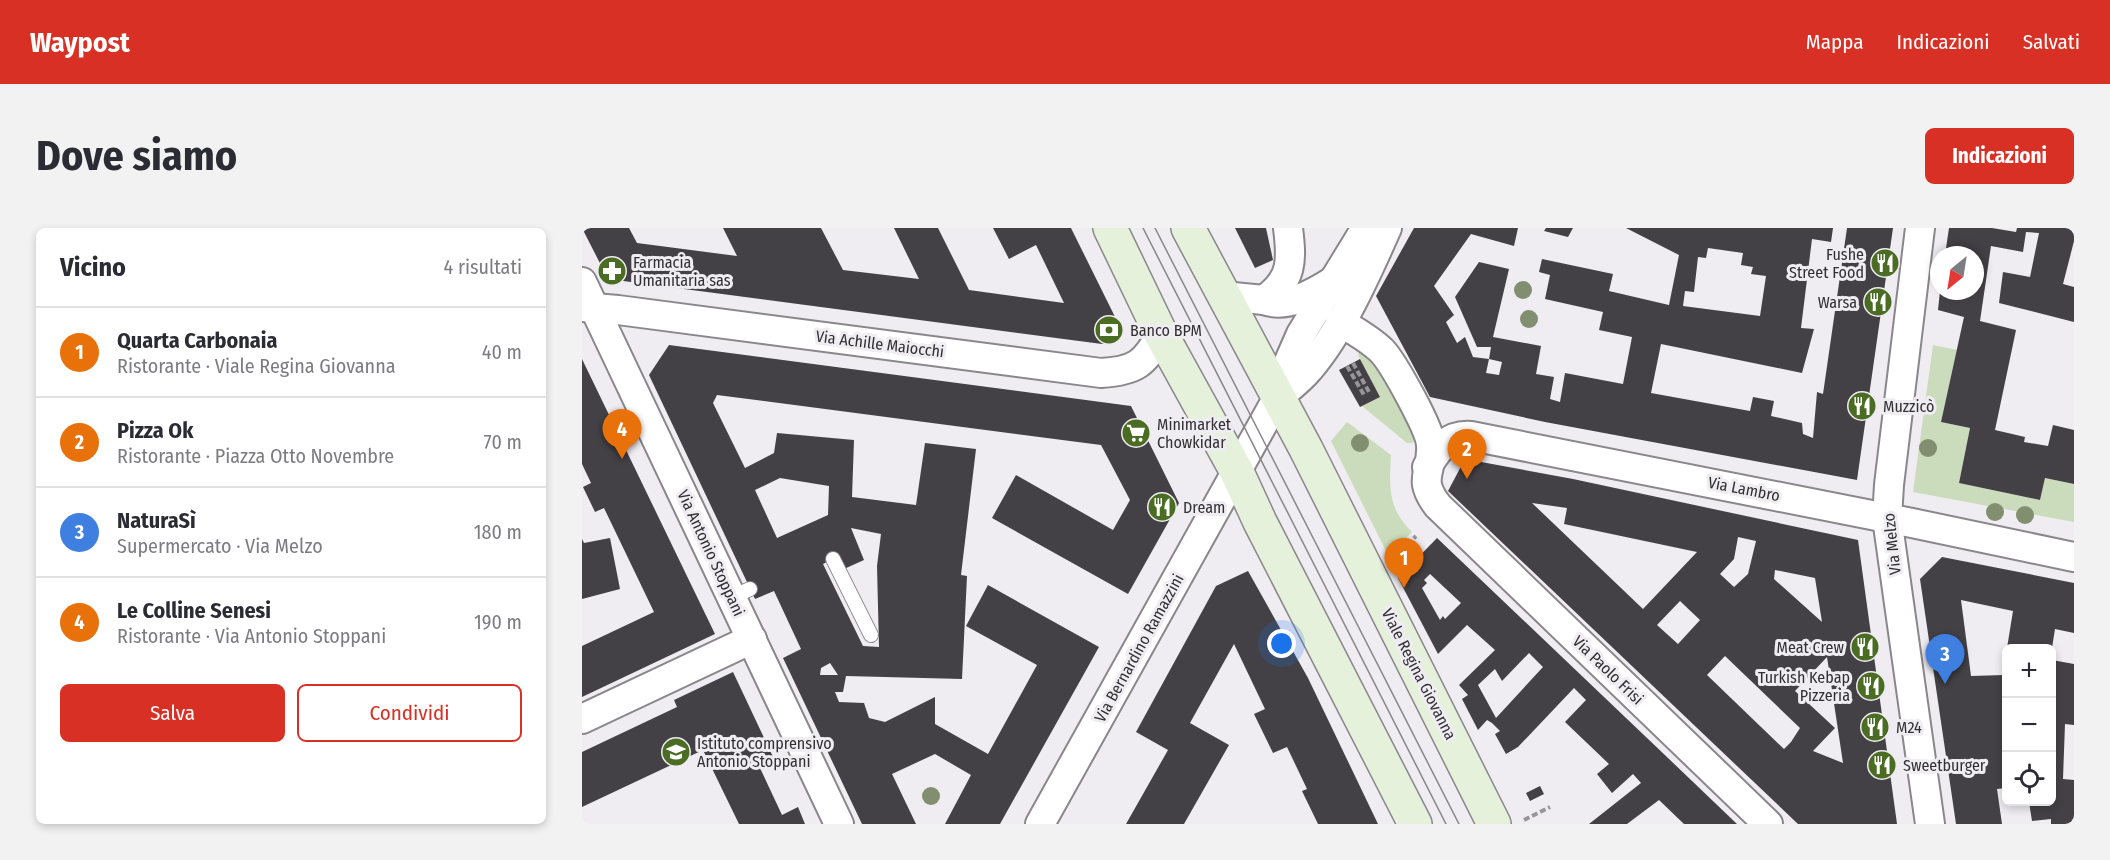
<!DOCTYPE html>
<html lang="it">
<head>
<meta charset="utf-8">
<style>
  body { margin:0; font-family:"Fira Sans Condensed",sans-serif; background:#f2f2f3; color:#2b2b33 }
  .controls { position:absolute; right:18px; bottom:18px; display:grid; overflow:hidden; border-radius:9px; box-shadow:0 3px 9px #0003 }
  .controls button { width:54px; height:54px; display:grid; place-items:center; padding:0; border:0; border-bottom:2px solid #e1e1e2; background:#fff; color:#2b2b33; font:30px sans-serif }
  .compass { position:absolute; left:1348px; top:18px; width:54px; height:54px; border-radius:50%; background:#fff; box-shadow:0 3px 9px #0003; rotate:210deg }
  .you { position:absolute; left:700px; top:416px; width:21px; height:21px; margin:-15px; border:4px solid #fff; border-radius:50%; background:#1a73e8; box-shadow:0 0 0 9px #1a73e833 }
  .badge { display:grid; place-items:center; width:39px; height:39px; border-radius:50%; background:#d93025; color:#fff; font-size:20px; font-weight:700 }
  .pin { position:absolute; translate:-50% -50px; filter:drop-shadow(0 2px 3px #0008) }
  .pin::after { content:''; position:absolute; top:32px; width:21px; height:18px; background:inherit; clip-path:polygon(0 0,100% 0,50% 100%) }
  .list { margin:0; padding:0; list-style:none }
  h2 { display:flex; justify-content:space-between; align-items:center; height:78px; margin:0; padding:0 24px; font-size:26px }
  h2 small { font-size:20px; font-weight:400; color:#7c7c81 }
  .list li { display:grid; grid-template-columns:39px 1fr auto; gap:18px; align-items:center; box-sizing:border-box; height:90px; padding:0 24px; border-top:2px solid #e1e1e2 }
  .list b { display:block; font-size:22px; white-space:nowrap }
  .list p { margin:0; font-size:20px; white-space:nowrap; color:#7c7c81 }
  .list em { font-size:20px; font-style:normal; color:#7c7c81 }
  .actions { display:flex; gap:12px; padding:18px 24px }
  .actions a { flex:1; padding:14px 0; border:2px solid #d93025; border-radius:9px; text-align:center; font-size:21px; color:#d93025 }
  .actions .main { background:#d93025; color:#fff }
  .icon { flex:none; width:33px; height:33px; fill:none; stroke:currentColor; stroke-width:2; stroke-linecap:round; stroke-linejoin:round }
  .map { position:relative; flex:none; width:1492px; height:596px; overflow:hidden; border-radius:9px }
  header { display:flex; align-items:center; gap:36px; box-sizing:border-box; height:84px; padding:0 30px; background:#d93025; color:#fff }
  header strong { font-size:28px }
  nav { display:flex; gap:33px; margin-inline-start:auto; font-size:21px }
  .intro { display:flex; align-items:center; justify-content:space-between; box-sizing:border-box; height:144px; padding:0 36px }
  h1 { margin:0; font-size:42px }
  .button { padding:15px 27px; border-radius:9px; background:#d93025; color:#fff; font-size:21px; font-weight:700 }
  main { display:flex; gap:36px; padding:0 36px }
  aside { flex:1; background:#fff; border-radius:9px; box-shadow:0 3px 9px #0003 }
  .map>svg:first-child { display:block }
  .green { fill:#cadcbb }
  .building { fill:#444146; fill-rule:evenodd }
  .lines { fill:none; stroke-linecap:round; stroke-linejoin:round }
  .lane-casing { stroke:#8a878c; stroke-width:16 }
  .street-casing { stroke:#8a878c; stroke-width:32 }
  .secondary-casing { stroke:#8a878c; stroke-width:36 }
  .path { stroke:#97959a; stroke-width:4; stroke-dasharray:6 3; stroke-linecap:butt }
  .lane { stroke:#fff; stroke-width:14 }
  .street { stroke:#fff; stroke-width:28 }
  .secondary { stroke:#e6f1db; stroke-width:33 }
  .tram { stroke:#89878b; stroke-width:1.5 }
  .tree { fill:#828e70 }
  .labels { text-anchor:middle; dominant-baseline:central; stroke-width:6; stroke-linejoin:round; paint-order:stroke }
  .poi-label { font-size:16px; fill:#313032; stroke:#efecf2; text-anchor:start }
  .street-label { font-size:16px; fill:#313032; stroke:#efecf2 }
</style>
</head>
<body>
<header>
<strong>Waypost</strong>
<nav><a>Mappa</a><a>Indicazioni</a><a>Salvati</a></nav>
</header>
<div class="intro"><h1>Dove siamo</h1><a class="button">Indicazioni</a></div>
<main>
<aside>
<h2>Vicino<small>4 risultati</small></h2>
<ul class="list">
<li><span class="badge" style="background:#e8710a">1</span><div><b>Quarta Carbonaia</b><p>Ristorante · Viale Regina Giovanna</p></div><em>40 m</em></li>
<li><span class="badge" style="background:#e8710a">2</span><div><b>Pizza Ok</b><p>Ristorante · Piazza Otto Novembre</p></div><em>70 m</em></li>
<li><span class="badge" style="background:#3f7fe0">3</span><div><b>NaturaSì</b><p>Supermercato · Via Melzo</p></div><em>180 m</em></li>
<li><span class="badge" style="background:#e8710a">4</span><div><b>Le Colline Senesi</b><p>Ristorante · Via Antonio Stoppani</p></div><em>190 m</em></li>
</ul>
<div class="actions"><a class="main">Salva</a><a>Condividi</a></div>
</aside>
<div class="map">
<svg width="1492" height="596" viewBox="0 0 1492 596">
  <rect width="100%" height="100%" fill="#efecf2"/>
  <g class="green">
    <path d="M782 117 795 129 833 211 830 215H825L780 178 798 169 776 127Z"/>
    <path d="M1351 117 1375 122 1359 194 1388 200 1377 255 1458 272 1463 250 1492 256V294L1331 264Z"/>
    <path d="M765 194 809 227C807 259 806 281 830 304L809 326 806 327 749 213Z"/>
  </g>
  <g class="building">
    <path d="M0 0H47L55 15 155 28 141 0H239L261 42 337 51 312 0H356L387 62 482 75 454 17 427 31 411 0H489L541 105 520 116 26 51Z"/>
    <path d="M653 0H684L691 32 673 40Z"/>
    <path d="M832 0H936L932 18 889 6 852 58 872 87 864 94 875 115 883 109 891 129 907 131 904 145 917 147 920 134 907 131 909 119H895L873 69 897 34 927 41 911 109 959 118 954 146 972 149 968 171 978 174 983 145 1041 156 1050 109 1017 102 1021 84 963 71 968 47 957 44 960 31 1031 46 1027 63 1087 77 1097 27 1044 0H1251L1249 14 1230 11 1219 100 1232 101 1220 145 1079 116 1069 165 1168 183 1171 169 1192 173 1189 188 1220 195 1221 206 1231 210 1235 164 1241 166 1265 0H1311L1275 252 963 194 848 169 794 68ZM1126 20 1161 25 1159 37 1171 39 1169 46 1184 48 1178 88 1101 78 1103 63 1112 64 1116 29 1124 30Z"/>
    <path d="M964 0H991L986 9 962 3Z"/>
    <path d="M1367 0H1410L1434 4 1435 0H1492V13L1481 56 1492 59V94L1417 75 1421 44 1448 49 1457 5 1444 4 1441 24 1409 18 1398 93 1434 102 1413 202 1443 209 1442 214 1466 218 1471 197 1492 202V256L1463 250 1458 272 1377 255 1388 200 1359 194 1382 89 1356 82 1358 63H1393V27H1363Z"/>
    <path d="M87 117 549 178 597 275 546 366 410 290 434 247 531 302 548 272 519 217 135 167 131 175 163 240 192 225 195 205 272 212 270 269 334 277 343 215 394 221 379 347 385 348 380 451 264 448 261 464H253L257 474 282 475 287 490 303 494 353 469V496L406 526 455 437 384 398 406 357 517 419 418 596H363L389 547 353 526 310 546 334 596H280L201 430 219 421 192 363 173 371 67 147ZM198 250 247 258 246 287 195 310 173 262ZM269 300 299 306 295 338 297 419 281 418 241 336 256 328 262 341 282 332ZM248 435 256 447H238L239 440Z"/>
    <path d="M0 131 133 406 0 469V418L72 384 22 280 13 284 1 259 9 255 0 236Z"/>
    <path d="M778 131 798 169 778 179 757 142Z"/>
    <path d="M883 231 991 251 1276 312 1315 596H1216L866 263ZM950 275 985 280 982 296 1115 324 1061 381ZM1156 309 1174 313 1166 346 1152 359 1138 346 1152 331ZM1193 342 1233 350 1240 394 1192 351ZM1098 373 1118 392 1096 416 1075 397ZM1143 428 1218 500 1209 514 1202 521 1125 447ZM1245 429 1261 535 1231 523 1253 500 1213 463Z"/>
    <path d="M28 310 38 361 0 371V311L2 315Z"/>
    <path d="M855 310 1086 530 1155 596H1102L1077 572 1045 596H1007L1059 555 1051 546 1030 565 1015 546 1027 536 983 494 1004 472 992 460 936 519 924 526 913 506 918 503 910 495 905 492 896 502 880 471 886 467 877 457 913 422 885 397 856 426 816 350ZM848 346 879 375 863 391 861 388 858 392 840 360 845 355 842 352ZM947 425 961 439 914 490 896 457 913 441 920 453Z"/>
    <path d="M1360 329 1492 355V405L1473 401 1470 420H1425L1431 383 1379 372 1389 448 1422 447 1424 436V560L1415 561 1420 596H1374L1338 351Z"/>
    <path d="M666 343 726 450 796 596H736L720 563 725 561 705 519 691 525 672 486 683 481 652 416 608 495 647 517 602 596H544L586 522 554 504 634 358Z"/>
    <path d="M1470 432 1492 436V497L1483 496 1481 551 1492 552V596H1469V591L1450 593 1447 574 1470 573Z"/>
    <path d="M151 444 193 533 178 540 200 587 216 579 223 596H157L121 522 0 579V524L95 479 92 472Z"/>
    <path d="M958 558 962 566 948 573 944 565Z"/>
  </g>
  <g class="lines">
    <g class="lane-casing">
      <g id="lane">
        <path d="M251 331 289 407"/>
        <path d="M150 369 168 361"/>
      </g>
    </g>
    <g class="street-casing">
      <g id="street">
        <path d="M1338 0 1307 257 1305 290 1348 596"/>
        <path d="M0 54 257 596"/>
        <path d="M641 68 682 72C705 81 732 65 751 53"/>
        <path d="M682 72C711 52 710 32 706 0"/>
        <path d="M0 79 36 82 519 145C553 143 563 136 579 106"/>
        <path d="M758 94C773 103 788 111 800 123 812 136 848 201 849 217 851 245 834 250 856 278L1186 596"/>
        <path d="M696 169C707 160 718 152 727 141 759 104 785 45 805 0"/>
        <path d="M845 239C856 221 866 206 889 208L1330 295 1492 329"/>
        <path d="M0 491 170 411"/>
        <path d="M458 596 696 169 705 138 719 106 784 0"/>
      </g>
    </g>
    <g class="secondary-casing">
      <g id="secondary">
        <path d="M528 0 579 106 655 244 678 294 833 596"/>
        <path d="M606 0 724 221 912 596"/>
      </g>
    </g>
    <g class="path">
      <path d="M771 135 787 164"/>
      <path d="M765 138 782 167"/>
      <path d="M813 330 834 308"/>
      <path d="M942 592 968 579"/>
    </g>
    <use href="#lane" class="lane"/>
    <use href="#street" class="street"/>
    <use href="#secondary" class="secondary"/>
    <g class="tram">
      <path d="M561 0 864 596"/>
      <path d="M573 0 877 596"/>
    </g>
  </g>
  <g class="tree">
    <circle cx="941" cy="62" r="9"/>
    <circle cx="947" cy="91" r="9"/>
    <circle cx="778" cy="215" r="9"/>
    <circle cx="1346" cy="220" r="9"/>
    <circle cx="1413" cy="284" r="9"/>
    <circle cx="1443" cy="287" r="9"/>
    <circle cx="349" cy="568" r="9"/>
  </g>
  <defs>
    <g id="restaurant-disc" transform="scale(1.5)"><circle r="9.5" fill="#4b6c23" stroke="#efecf2"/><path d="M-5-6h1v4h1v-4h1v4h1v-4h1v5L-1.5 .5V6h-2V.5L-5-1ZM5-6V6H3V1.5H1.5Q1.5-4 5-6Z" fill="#fff"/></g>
    <g id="pharmacy-disc" transform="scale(1.5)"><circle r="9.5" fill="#4b6c23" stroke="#efecf2"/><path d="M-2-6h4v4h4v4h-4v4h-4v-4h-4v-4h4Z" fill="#fff"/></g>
    <g id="bank-disc" transform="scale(1.5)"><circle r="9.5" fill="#4b6c23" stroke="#efecf2"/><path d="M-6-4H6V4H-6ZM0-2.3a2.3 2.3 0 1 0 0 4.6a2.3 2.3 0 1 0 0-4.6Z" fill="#fff"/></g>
    <g id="supermarket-disc" transform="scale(1.5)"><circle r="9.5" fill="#4b6c23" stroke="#efecf2"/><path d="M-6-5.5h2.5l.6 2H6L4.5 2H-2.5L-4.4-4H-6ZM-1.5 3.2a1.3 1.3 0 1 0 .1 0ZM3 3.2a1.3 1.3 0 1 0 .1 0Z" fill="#fff"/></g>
    <g id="school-disc" transform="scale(1.5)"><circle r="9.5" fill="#4b6c23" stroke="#efecf2"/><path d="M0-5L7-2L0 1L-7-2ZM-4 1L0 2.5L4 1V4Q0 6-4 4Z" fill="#fff"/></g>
  </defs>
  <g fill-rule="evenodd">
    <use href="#restaurant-disc" x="1303" y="35"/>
    <use href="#pharmacy-disc" x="30" y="43"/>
    <use href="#restaurant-disc" x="1296" y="74"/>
    <use href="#bank-disc" x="527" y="102"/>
    <use href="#restaurant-disc" x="1280" y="178"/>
    <use href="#supermarket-disc" x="554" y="205"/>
    <use href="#restaurant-disc" x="580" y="279"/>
    <use href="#restaurant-disc" x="1283" y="419"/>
    <use href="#restaurant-disc" x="1289" y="458"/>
    <use href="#restaurant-disc" x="1293" y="499"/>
    <use href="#school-disc" x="94" y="524"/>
    <use href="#restaurant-disc" x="1300" y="537"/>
  </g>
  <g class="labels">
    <g class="poi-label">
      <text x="1282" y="26" text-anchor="end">Fushe<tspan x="1282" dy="18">Street Food</tspan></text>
      <text x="51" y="34">Farmacia<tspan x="51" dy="18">Umanitaria sas</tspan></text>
      <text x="1275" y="74" text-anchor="end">Warsa</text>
      <text x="548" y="102">Banco BPM</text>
      <text x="1301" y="178">Muzzicò</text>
      <text x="575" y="196">Minimarket<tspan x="575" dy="18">Chowkidar</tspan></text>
      <text x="601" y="279">Dream</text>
      <text x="1262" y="419" text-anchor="end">Meat Crew</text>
      <text x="1268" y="449" text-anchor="end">Turkish Kebap<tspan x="1268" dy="18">Pizzeria</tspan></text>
      <text x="1314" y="499">M24</text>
      <text x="115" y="515">Istituto comprensivo<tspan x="115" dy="18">Antonio Stoppani</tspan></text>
      <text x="1321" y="537">Sweetburger</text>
    </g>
    <g class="street-label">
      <text transform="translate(298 116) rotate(7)">Via Achille Maiocchi</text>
      <text transform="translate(1162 261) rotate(11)">Via Lambro</text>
      <text transform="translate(1310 316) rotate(-96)">Via Melzo</text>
      <text transform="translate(129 325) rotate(65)">Via Antonio Stoppani</text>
      <text transform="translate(557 420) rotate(-61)">Via Bernardino Ramazzini</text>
      <text transform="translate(1026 442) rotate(44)">Via Paolo Frisi</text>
      <text transform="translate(837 446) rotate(63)">Viale Regina Giovanna</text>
    </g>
  </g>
</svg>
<div class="controls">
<button>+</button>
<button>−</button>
<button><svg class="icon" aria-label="locate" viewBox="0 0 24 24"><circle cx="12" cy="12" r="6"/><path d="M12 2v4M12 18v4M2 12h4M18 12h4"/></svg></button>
</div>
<svg class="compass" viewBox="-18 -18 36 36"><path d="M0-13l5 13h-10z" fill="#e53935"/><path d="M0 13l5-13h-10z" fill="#7c7c81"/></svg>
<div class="you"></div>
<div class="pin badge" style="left:822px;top:360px;background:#e8710a">1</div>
<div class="pin badge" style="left:885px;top:251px;background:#e8710a">2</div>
<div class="pin badge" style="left:1363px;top:456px;background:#3f7fe0">3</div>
<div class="pin badge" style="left:40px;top:231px;background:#e8710a">4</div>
</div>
</main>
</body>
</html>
